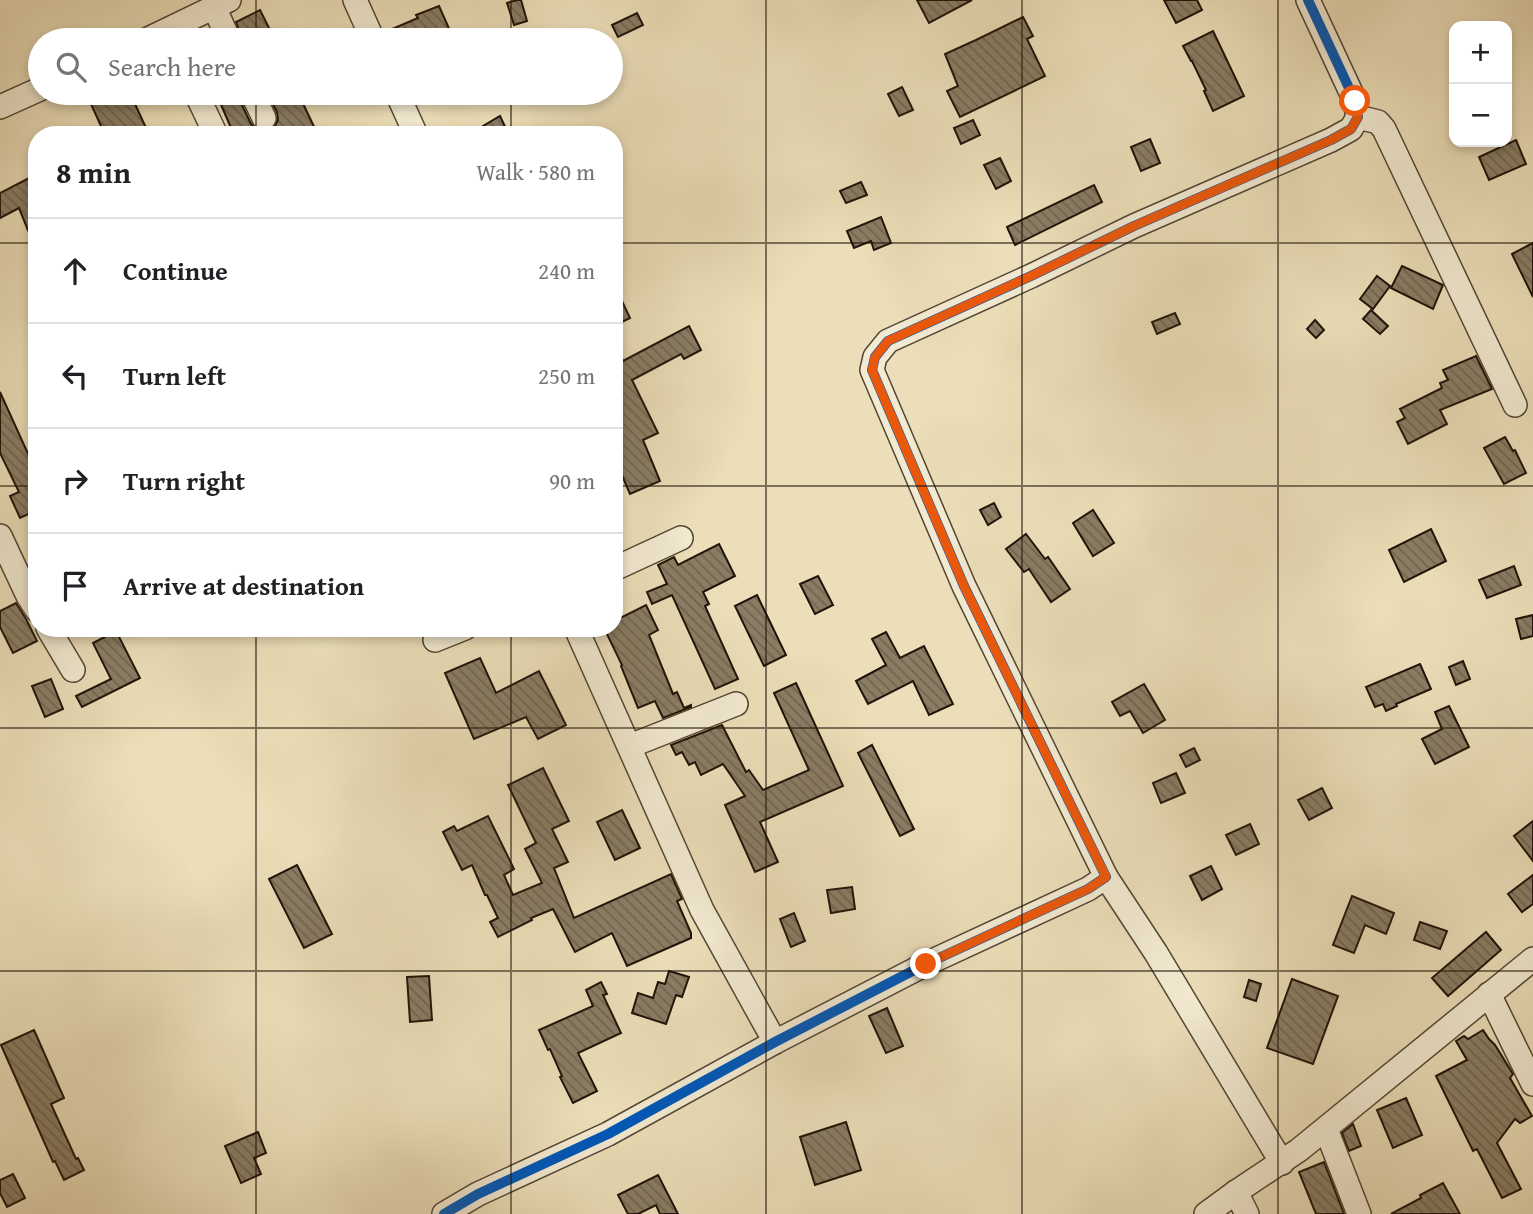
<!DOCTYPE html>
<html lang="en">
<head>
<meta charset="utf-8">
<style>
  body { margin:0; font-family:"Gentium Book Plus",serif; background:#f2f2f2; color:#202124 }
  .controls { position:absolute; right:21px; top:21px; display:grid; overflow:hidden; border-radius:14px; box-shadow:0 4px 10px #0003 }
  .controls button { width:63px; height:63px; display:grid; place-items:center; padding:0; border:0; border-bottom:2px solid #e0e0e0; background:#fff; color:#202124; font:35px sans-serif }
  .stop { position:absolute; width:21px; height:21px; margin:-16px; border:5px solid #ea580c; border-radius:50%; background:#fff }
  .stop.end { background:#ea580c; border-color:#fff; box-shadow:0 2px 7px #0008 }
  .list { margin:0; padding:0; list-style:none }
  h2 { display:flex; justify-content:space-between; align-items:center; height:91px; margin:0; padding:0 28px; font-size:30px }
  h2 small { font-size:23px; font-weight:400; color:#757577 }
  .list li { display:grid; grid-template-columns:46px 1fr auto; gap:21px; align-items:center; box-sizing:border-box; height:105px; padding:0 28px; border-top:2px solid #e0e0e0 }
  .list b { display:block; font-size:26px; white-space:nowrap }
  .list em { font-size:23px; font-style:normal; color:#757577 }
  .icon { flex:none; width:38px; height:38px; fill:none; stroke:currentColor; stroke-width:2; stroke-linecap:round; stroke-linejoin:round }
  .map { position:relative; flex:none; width:1533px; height:1214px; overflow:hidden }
  .search { position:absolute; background:#fff; box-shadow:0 4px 10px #0003; left:28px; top:28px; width:595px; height:77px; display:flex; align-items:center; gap:18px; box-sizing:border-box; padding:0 24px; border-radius:38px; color:#757577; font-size:26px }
  .panel { position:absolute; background:#fff; box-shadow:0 4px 10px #0003; left:28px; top:126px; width:595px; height:511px; border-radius:28px }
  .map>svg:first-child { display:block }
  .building { fill:url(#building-back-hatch); stroke:#1f1409; stroke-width:2 }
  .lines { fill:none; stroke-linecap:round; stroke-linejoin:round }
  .minor-casing { stroke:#524635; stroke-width:26 }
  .minor { stroke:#f2ead1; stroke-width:23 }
  .cycleway-casing { stroke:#f2ead1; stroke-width:15 }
  .cycleway { stroke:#0057b8; stroke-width:10 }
  .route { stroke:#ea580c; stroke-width:9 }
  .grid { fill:none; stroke:#1f1409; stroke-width:2; stroke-opacity:0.55 }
</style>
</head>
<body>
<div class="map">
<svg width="1533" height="1214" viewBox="0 0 1533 1214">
  <defs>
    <pattern id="building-back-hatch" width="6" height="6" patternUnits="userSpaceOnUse" patternTransform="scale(1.75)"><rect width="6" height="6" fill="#897d64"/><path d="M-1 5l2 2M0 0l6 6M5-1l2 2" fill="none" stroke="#6f6551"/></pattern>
  </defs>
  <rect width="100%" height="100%" fill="#ebdeb8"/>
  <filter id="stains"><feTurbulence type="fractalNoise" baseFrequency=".00286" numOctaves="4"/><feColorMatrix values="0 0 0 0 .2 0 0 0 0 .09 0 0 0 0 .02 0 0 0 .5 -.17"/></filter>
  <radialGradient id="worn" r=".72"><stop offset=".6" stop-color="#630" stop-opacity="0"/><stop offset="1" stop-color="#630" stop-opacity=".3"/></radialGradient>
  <g class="building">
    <path d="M517 0H521L527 21 514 25 507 3Z"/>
    <path d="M917 0H972L929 23Z"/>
    <path d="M1164 0H1197L1202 10 1176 23Z"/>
    <path d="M439 6 451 33 434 40H427L424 34 409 40H397L392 29 418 18 416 15Z"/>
    <path d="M260 10 271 32 253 40H243L236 22Z"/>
    <path d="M637 13 643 25 618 37 612 25Z"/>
    <path d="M1023 17 1033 36 1027 39 1045 76 960 117 947 91 958 86 945 54 976 40Z"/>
    <path d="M1213 31 1244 96 1213 111 1204 91 1206 90 1192 61H1191L1183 46Z"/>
    <path d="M902 87 913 110 899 116 888 94Z"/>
    <path d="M86 93H130L147 130 136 135H105Z"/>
    <path d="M216 93H238L239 99 251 124 257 130 264 132 271 130 275 126 278 120 277 112 267 93H298L318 135H234Z"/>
    <path d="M500 116 509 135H488L483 126Z"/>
    <path d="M973 120 980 135 961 144 954 128Z"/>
    <path d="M1150 139 1160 163 1141 171 1131 147Z"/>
    <path d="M1516 140 1526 164 1489 180 1479 157Z"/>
    <path d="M1000 158 1011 181 996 189 984 165Z"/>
    <path d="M37 174V250H36L19 208 0 218V193Z"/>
    <path d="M861 182 867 195 846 203 840 191Z"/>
    <path d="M1094 185 1102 202 1015 245 1007 227Z"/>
    <path d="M881 217 891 243 874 250 871 241 854 248 847 231Z"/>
    <path d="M1533 243V297L1512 254Z"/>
    <path d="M1402 266 1443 285 1433 309 1391 288Z"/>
    <path d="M1377 276 1390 286 1373 309 1360 299Z"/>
    <path d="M614 284 630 318 614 326Z"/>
    <path d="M1371 310 1388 326 1380 334 1363 319Z"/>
    <path d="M1175 313 1180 324 1157 334 1152 322Z"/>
    <path d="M1315 320 1324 330 1316 338 1307 329Z"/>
    <path d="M689 326 701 350 684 359 681 354 632 380 658 433 643 440 660 481 630 494 614 457V341L623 361Z"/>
    <path d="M1476 356 1492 389 1440 410 1447 424 1408 444 1397 422 1405 418 1400 409 1442 388 1440 383 1448 380 1443 370Z"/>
    <path d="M0 392 29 456 33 454 37 460V510L20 518 10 496 19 492 0 453Z"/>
    <path d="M1505 437 1513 451 1515 450 1526 473 1504 484 1484 448Z"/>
    <path d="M994 503 1001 517 988 525 980 510Z"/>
    <path d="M1093 510 1114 543 1093 556 1073 523Z"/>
    <path d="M1431 529 1446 561 1404 582 1389 550Z"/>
    <path d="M1026 534 1045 559 1048 557 1070 589 1051 602 1029 569 1024 572 1006 549Z"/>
    <path d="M719 544 735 576 703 592 709 604 705 606 738 679 715 689 672 595 652 604 647 592 667 584 658 565 674 557 678 565Z"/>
    <path d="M1514 566 1521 585 1487 598 1479 580Z"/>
    <path d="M818 576 833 605 815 614 800 584Z"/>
    <path d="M757 595 786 655 764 666 735 606Z"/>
    <path d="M16 603 26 619 37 641 13 653 0 627V611Z"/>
    <path d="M646 605 658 630 649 635 673 694 677 692 684 708 691 705V707L663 718 655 701 638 708 621 666 622 665 604 628H614V621Z"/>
    <path d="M1533 615V636L1521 639 1516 619Z"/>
    <path d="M116 631 140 678 82 707 76 696 111 679 93 643Z"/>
    <path d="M886 632 900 658 924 646 953 704 929 715 913 681 868 704 856 681 886 665 872 639Z"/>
    <path d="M480 658 496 693 539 671 566 725 538 739 526 717 474 739 445 673Z"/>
    <path d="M1463 661 1470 679 1456 685 1449 667Z"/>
    <path d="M1420 664 1431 689 1396 704 1397 706 1386 711 1383 704 1375 707 1366 687Z"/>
    <path d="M51 679 63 709 45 717 32 686Z"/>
    <path d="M796 683 843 786 760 822 778 862 755 872 725 805 745 796 723 764 701 775 695 762 689 765 682 752 676 755 671 745 722 725 746 772 749 770 763 790 809 770 774 693Z"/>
    <path d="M1144 684 1165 720 1143 733 1130 711 1120 716 1112 702Z"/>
    <path d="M1449 706 1469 747 1435 764 1422 739 1442 729 1435 712Z"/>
    <path d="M872 745 914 829 900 836 858 753Z"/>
    <path d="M1194 748 1200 760 1186 767 1180 755Z"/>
    <path d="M543 768 569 821 552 829 568 862 554 868 574 918 671 874 682 899 677 901 691 933V938L627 966 612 933 575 952 553 909 531 918 532 920 498 937 490 922 498 918 487 895H485L472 865 462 870 443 832 454 826 457 831 488 816 514 869 504 875 513 895 542 883 525 849 536 843 508 785Z"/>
    <path d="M1176 773 1185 793 1161 803 1153 783Z"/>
    <path d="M1322 788 1332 808 1309 820 1298 800Z"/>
    <path d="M622 810 640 848 615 860 597 822Z"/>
    <path d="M1533 821V861L1514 836Z"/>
    <path d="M1250 824 1259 844 1236 855 1226 835Z"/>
    <path d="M297 865 332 934 304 948 269 879Z"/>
    <path d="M1211 866 1222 889 1202 900 1190 876Z"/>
    <path d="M1533 875V904L1522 912 1508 894Z"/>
    <path d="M852 887 855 909 831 913 827 890Z"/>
    <path d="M1352 896 1394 913 1386 934 1365 925 1354 953 1333 945Z"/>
    <path d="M794 913 805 941 791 947 780 919Z"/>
    <path d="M1420 922 1447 931 1440 949 1414 940Z"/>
    <path d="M1486 932 1501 950 1448 996 1432 978Z"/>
    <path d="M669 971 689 977 682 997 676 995 666 1024 632 1013 638 993 653 998 658 982 665 984Z"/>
    <path d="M429 976 432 1020 410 1022 407 977Z"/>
    <path d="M1292 979 1338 996 1313 1064 1267 1048Z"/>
    <path d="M1249 980 1261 984 1256 1001 1244 997Z"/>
    <path d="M601 982 607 994 603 995 621 1033 578 1053 597 1091 573 1103 560 1077 562 1076 550 1049 548 1050 539 1030 593 1006 586 990Z"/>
    <path d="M887 1008 903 1046 886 1053 869 1016Z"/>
    <path d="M34 1030 64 1098 51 1104 76 1159 78 1158 84 1170 64 1180 55 1161 53 1162 1 1045Z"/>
    <path d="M1483 1030 1489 1039 1495 1045 1513 1074 1510 1078 1532 1116 1520 1123 1515 1119 1497 1143 1521 1189 1502 1198 1477 1149 1473 1151 1436 1076 1467 1060 1456 1041 1464 1036 1468 1039Z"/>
    <path d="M1406 1098 1422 1135 1393 1148 1377 1110Z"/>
    <path d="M846 1122 861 1170 815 1185 800 1137Z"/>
    <path d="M1353 1124 1361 1146 1349 1151 1342 1133Z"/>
    <path d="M258 1132 266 1153 254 1158 261 1174 241 1183 225 1146Z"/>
    <path d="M1324 1162 1344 1214H1316L1299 1172Z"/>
    <path d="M13 1174 25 1198 7 1207 0 1193V1180Z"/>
    <path d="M658 1175 678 1214H660L656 1205 638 1214H628L618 1195Z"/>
    <path d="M1443 1183 1460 1214H1391L1421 1198 1420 1195Z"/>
  </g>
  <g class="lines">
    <g class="minor-casing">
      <g id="minor">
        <path d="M355 0 373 40"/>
        <path d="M214 7 229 40"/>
        <path d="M146 40 229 0"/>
        <path d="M196 93 216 135"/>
        <path d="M252 93 264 118"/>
        <path d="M397 93 416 135"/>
        <path d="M0 107 40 89"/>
        <path d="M1358 117 1378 122 1384 129 1515 405"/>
        <path d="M0 536 28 596 37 610"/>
        <path d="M614 569 681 538"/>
        <path d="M48 628 73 670"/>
        <path d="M576 628 702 910 775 1042"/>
        <path d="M435 640 465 628"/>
        <path d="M630 746 736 704"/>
        <path d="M1106 877 1156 953 1282 1163"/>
        <path d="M1489 994 1533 1084"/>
        <path d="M1326 1129 1359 1214"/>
        <path d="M1236 1192 1247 1214"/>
        <path d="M444 1214 478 1194 608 1134 775 1042 926 964 1088 889 1106 877 964 586 872 370 875 357 888 341 1031 276 1134 226 1331 140 1351 129 1358 117 1355 101 1308 0"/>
        <path d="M1206 1214 1236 1192 1299 1150 1533 959"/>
      </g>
    </g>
    <use href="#minor" class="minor"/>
    <g class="cycleway-casing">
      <path id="cycleway" d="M444 1214 478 1194 608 1134 775 1042 926 964 1088 889 1106 877 964 586 872 370 875 357 888 341 1031 276 1134 226 1331 140 1351 129 1358 117 1355 101 1308 0"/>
    </g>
    <use href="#cycleway" class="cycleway"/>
  </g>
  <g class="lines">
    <path class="route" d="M926 964 1088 889 1106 877 964 586 872 370 875 357 888 341 1031 276 1134 226 1331 140 1351 129 1358 117 1355 101"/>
  </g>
  <path class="grid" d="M256 0V40M511 0V40M766 0V1214M1022 0V1214M1278 0V1214M256 93V135M511 93V135M0 243H37M614 243H1533M0 486H37M614 486H1533M256 628V1214M511 628V1214M0 728H1533M0 971H1533"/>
  <rect width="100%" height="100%" filter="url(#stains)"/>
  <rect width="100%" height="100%" fill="url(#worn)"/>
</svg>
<div class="controls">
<button>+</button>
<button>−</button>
</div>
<div class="stop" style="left:1355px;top:101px"></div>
<div class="stop end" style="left:926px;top:964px"></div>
<div class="search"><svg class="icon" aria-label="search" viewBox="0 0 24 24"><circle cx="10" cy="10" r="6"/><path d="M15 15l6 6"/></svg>Search here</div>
<section class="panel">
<h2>8 min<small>Walk · 580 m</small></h2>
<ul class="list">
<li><svg class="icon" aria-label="ahead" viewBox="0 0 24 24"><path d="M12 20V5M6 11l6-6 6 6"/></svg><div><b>Continue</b></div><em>240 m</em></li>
<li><svg class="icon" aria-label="left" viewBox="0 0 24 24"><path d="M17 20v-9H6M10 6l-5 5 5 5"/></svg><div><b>Turn left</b></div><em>250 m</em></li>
<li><svg class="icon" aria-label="right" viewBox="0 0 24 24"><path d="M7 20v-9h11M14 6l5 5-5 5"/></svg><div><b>Turn right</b></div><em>90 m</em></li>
<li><svg class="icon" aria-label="arrive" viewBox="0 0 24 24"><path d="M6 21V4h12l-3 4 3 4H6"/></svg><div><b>Arrive at destination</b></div></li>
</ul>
</section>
</div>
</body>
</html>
